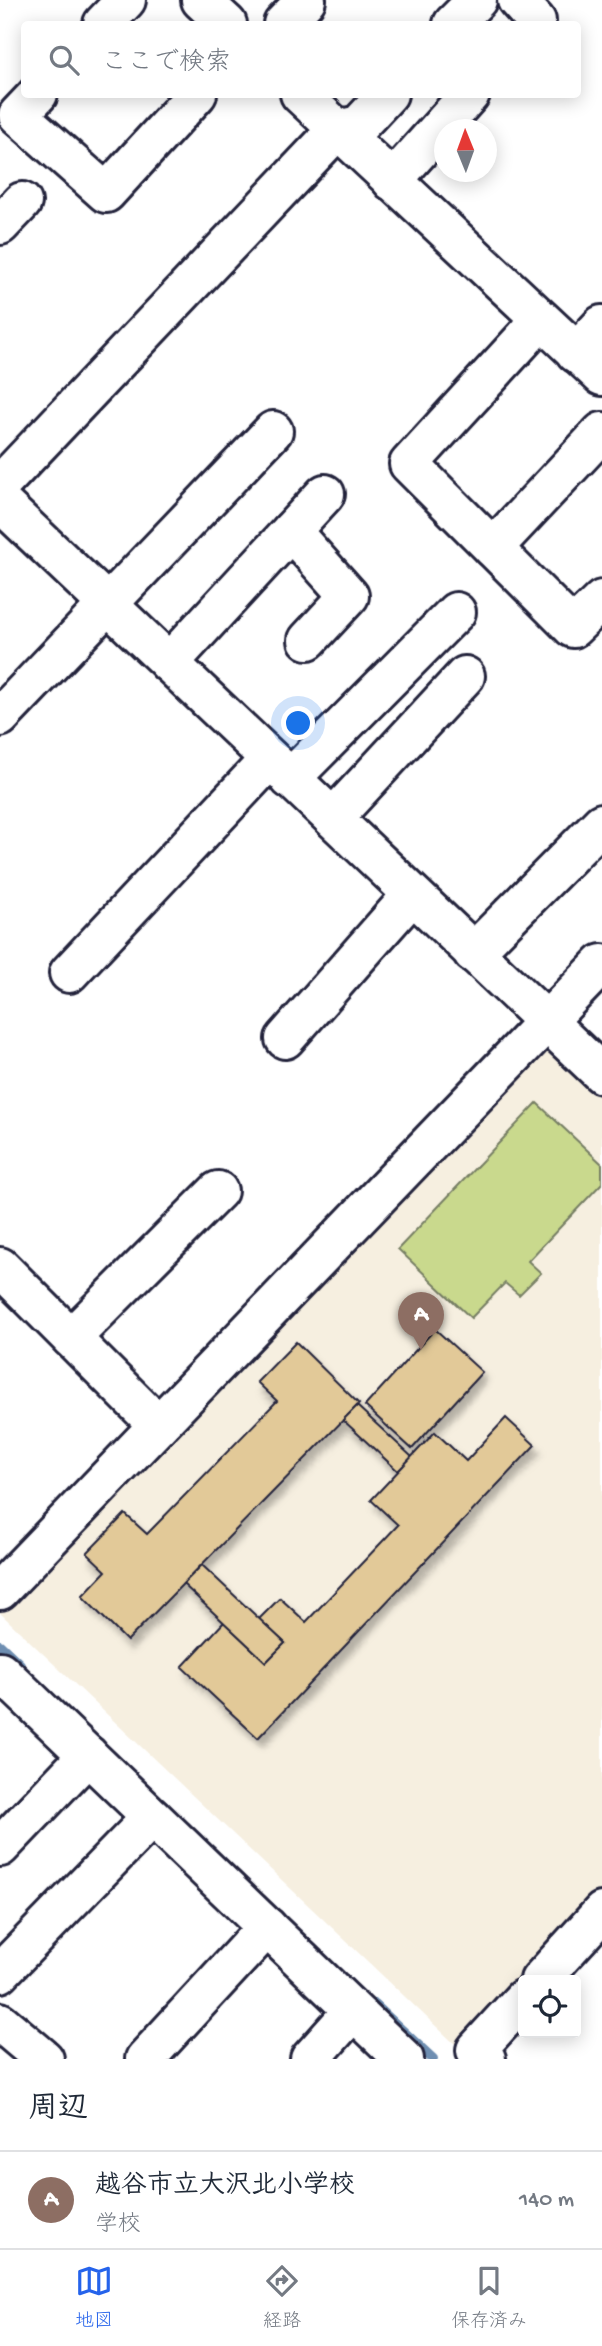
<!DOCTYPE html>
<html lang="ja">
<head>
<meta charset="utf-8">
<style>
  body { margin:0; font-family:"Gochi Hand","Klee One",sans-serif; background:#f6f6f7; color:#1f2937 }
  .controls { position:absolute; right:21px; bottom:21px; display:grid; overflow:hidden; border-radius:7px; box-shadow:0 4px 18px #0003 }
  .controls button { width:63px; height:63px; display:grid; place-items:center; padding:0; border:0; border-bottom:2px solid #e0e1e3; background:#fff; color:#1f2937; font:35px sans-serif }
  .compass { position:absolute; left:434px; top:119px; width:63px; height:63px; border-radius:50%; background:#fff; box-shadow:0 4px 18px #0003; rotate:359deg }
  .you { position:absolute; left:299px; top:724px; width:24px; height:24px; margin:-18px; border:5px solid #fff; border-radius:50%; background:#1a73e8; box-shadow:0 0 0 10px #1a73e833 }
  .badge { display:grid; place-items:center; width:46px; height:46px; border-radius:50%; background:#2563eb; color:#fff; font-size:23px; font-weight:700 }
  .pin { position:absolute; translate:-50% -58px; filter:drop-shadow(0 2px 4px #0008) }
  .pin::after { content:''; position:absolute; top:37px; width:24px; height:21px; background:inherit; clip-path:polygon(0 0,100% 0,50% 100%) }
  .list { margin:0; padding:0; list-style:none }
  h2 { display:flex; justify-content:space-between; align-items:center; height:91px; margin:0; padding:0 28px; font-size:30px }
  h2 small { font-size:23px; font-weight:400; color:#747a83 }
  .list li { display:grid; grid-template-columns:46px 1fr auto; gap:21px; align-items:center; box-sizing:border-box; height:98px; padding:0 28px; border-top:2px solid #e0e1e3 }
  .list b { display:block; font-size:26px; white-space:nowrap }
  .list p { margin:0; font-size:23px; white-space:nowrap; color:#747a83 }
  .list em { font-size:23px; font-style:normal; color:#747a83 }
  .icon { flex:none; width:38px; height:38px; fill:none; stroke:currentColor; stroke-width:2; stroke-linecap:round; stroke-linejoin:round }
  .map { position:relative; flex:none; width:602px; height:2059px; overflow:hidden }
  .search { position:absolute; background:#fff; box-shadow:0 4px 18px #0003; left:21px; right:21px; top:21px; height:77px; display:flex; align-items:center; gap:18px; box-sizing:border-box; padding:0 24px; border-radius:7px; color:#747a83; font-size:26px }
  .sheet { height:189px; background:#fff }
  nav { display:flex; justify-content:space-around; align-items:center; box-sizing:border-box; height:98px; border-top:2px solid #e0e1e3; background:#fff; font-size:19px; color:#747a83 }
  nav a { display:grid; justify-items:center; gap:4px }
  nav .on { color:#2563eb }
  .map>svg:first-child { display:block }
  .built { fill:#f6efe0 }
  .green { fill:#c9d98d; stroke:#767e64; stroke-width:2 }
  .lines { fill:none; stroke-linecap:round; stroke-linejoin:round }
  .stream { stroke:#6e8eb1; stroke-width:10 }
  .building { fill:#e2c998; stroke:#22223b; stroke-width:2; filter:url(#shadow) }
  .minor-casing { stroke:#22223b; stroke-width:44 }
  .minor { stroke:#fff; stroke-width:38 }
</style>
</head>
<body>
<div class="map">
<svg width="602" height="2059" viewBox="0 0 602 2059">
  <defs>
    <filter id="shadow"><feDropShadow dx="4.5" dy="8" stdDeviation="3.5" flood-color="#0004"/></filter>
  </defs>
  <rect width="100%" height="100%" fill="#fff"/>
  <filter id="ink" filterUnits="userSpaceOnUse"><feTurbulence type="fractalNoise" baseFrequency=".0143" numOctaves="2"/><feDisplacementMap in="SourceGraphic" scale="14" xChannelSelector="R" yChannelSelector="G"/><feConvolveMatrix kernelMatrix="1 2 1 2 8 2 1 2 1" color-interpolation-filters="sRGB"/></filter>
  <g filter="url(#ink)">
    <path class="built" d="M537 1035 602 1097V1894L459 2048 0 1613V1604Z"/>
    <path class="green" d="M537 1103 602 1164V1183L528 1261 541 1273 519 1295 505 1283 471 1318 398 1249Z"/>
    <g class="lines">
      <g class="stream">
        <path d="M0 1645 20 1664"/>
        <path d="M374 2004 433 2059"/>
      </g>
    </g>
    <g class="building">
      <path d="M435 1329 482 1372 412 1449 365 1406Z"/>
      <path d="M296 1342 359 1404 127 1641 82 1596 106 1571 87 1553 125 1514 147 1534 277 1401 257 1382Z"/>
      <path d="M357 1406 412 1457 398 1471 343 1420Z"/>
      <path d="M506 1418 535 1445 258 1738 182 1667 224 1622 266 1662 285 1643 259 1619 280 1598 306 1622 398 1525 371 1500 435 1432 466 1461Z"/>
      <path d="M202 1565 285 1643 266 1662 183 1584Z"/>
    </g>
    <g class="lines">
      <g class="minor-casing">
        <g id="minor">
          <path d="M201 0 227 24"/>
          <path d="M517 0 536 21 533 24"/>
          <path d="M103 24 126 0"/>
          <path d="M283 24 306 0"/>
          <path d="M453 24 477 0"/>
          <path d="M38 94 18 115 106 193 197 94"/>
          <path d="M300 94 602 376"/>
          <path d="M392 181 470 94"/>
          <path d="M0 225 22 202"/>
          <path d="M541 320 409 464 573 628 602 600"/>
          <path d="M576 353 602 325"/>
          <path d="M0 485 337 130 359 125 388 94"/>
          <path d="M0 502 602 1074"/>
          <path d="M291 531 349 596 308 640"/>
          <path d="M493 548 602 432"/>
          <path d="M169 663 325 494"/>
          <path d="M0 717 273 431"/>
          <path d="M290 779 456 612"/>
          <path d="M333 818 465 676"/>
          <path d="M473 953 602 823"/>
          <path d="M69 973 270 759"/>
          <path d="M285 1039 412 895"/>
          <path d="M0 1267 157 1424"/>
          <path d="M71 1338 218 1191"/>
          <path d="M0 1590 602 964"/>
          <path d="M0 1671 404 2059"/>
          <path d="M0 1847 88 1755"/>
          <path d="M0 1973 152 1817"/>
          <path d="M540 1980 602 1912"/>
          <path d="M0 2022 44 2059"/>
          <path d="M145 2059 267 1927"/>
          <path d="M310 2059 353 2011"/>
          <path d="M486 2059 476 2050 523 1999"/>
        </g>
      </g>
      <use href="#minor" class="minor"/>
    </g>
  </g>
</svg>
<div class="controls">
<button><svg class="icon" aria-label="locate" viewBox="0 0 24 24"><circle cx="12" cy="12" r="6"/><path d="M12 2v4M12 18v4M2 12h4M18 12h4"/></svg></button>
</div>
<svg class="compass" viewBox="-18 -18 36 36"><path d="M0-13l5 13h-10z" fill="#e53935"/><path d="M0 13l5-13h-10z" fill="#747a83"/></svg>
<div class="you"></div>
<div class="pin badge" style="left:421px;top:1350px;background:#8d6e63">A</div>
<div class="search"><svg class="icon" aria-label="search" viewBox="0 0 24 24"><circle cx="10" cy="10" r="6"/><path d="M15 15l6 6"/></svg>ここで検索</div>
</div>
<section class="sheet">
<h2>周辺<small></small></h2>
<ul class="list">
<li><span class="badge" style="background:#8d6e63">A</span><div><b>越谷市立大沢北小学校</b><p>学校</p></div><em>140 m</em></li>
</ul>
</section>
<nav>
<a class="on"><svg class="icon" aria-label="map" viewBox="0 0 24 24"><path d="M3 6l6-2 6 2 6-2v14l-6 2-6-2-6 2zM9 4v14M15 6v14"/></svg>地図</a>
<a><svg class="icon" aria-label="directions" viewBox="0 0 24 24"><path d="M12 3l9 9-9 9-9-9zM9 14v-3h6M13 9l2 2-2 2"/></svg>経路</a>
<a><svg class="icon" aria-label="saved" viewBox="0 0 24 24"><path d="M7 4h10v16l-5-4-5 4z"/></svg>保存済み</a>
</nav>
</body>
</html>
